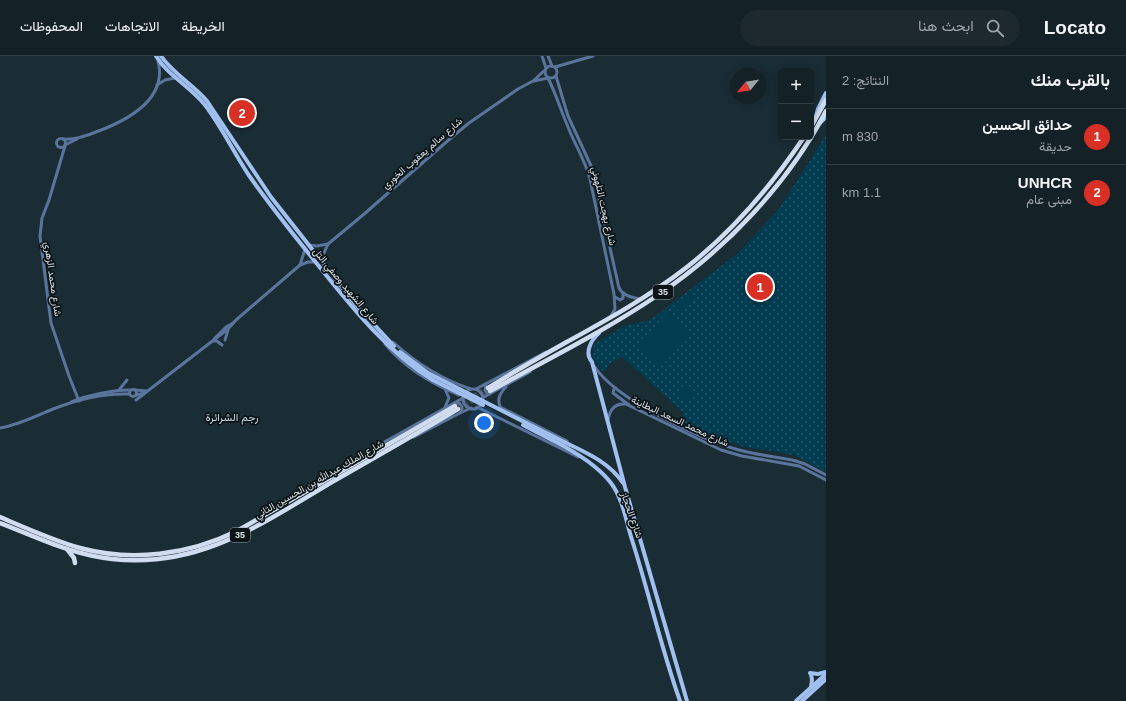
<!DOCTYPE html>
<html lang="ar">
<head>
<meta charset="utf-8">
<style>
  body { margin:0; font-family:Arial,Vazirmatn,sans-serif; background:#1d292f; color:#f1f3f6; direction:rtl }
  .controls { position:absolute; right:12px; top:12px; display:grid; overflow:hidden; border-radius:6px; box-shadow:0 2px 10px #0003 }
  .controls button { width:36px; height:36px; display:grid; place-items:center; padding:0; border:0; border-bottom:1px solid #333e44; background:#142127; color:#f1f3f6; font:20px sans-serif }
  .compass { position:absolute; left:730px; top:12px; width:36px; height:36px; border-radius:50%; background:#142127; box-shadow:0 2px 10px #0003; rotate:240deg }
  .you { position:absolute; left:484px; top:367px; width:14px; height:14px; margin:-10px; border:3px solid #fff; border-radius:50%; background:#1a73e8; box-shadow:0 0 0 6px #1a73e833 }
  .badge { display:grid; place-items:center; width:26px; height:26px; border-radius:50%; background:#d93025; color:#fff; font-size:13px; font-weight:700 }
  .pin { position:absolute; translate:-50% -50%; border:2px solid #fff; box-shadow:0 1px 4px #0006 }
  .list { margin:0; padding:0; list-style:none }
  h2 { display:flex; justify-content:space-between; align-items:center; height:52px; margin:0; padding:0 16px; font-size:17px }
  h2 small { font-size:13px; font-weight:400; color:#9da3a7 }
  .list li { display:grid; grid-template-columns:26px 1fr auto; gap:12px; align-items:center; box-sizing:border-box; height:56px; padding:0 16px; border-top:1px solid #333e44 }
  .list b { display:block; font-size:15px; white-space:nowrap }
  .list p { margin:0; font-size:13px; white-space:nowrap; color:#9da3a7 }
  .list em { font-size:13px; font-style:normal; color:#9da3a7 }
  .icon { flex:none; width:22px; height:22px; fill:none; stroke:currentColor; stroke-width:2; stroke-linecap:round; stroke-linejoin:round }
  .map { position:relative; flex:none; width:826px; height:645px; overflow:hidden; direction:ltr }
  header { display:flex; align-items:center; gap:24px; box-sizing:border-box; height:56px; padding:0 20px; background:#142127; border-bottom:1px solid #333e44 }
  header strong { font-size:19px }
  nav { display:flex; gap:22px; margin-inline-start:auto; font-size:14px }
  .search { width:280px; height:36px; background:#1d292f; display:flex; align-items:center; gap:10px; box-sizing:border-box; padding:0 14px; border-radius:22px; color:#9da3a7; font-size:15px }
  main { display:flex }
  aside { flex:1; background:#142127 }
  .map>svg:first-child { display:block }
  .park { fill:url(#park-dots) }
  .garden { fill:#023c51 }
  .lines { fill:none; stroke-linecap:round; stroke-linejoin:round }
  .highway-tunnel { stroke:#36474f; stroke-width:4.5; stroke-dasharray:4.5 2; stroke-linecap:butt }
  .minor { stroke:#5b749b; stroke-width:3 }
  .major { stroke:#a1c0f0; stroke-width:4 }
  .highway { stroke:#d0ddf0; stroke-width:4.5 }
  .major-bridge { stroke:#a1c0f0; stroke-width:4 }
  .labels { text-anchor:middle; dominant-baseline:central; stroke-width:3.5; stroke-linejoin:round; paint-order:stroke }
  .shield { fill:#0b1317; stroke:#9aa5a9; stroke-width:1 }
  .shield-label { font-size:9px; font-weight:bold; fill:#d8e3e8 }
  .street-label { font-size:10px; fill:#d8e3e8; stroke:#0b1317 }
  .neighbourhood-label { font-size:11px; fill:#c9dee9; stroke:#0b1317 }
</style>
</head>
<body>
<header>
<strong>Locato</strong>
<div class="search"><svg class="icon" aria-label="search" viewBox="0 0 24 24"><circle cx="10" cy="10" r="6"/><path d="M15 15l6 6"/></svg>ابحث هنا</div>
<nav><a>الخريطة</a><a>الاتجاهات</a><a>المحفوظات</a></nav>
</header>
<main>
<aside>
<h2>بالقرب منك<small>النتائج: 2</small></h2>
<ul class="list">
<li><span class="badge">1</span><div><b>حدائق الحسين</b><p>حديقة</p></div><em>830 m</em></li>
<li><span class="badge">2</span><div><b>UNHCR</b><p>مبنى عام</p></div><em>1.1 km</em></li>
</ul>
</aside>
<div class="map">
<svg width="826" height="645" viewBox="0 0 826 645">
  <defs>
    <pattern id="park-dots" width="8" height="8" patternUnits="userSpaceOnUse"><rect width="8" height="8" fill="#023c51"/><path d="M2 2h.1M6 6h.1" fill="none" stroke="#26586a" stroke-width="1.8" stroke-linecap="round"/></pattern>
  </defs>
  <rect width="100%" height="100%" fill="#1a2c34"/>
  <path class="park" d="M826 79V416L794 399 745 391 720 383 680 365 683 356 622 301 609 308 604 317 593 303 594 288 624 270 650 264 738 197 779 153Z"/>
  <g class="garden">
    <path d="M688 238 694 245 680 256 674 249Z"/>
    <path d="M667 256 690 277 662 310 639 291Z"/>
    <path d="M688 329 694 335 686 344 679 339Z"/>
  </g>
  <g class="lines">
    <g class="highway-tunnel">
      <path d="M456 349 488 332"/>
      <path d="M459 353 490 335"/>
    </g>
    <g class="minor">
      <path d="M542 0 546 12"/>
      <path d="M548 0 552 10"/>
      <circle cx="551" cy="16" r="6"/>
      <path d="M555 11 593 0"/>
      <path d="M556 20 568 60 592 112 619 232C623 240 632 242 641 243"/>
      <path d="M548 22C556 38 561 55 568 71 575 89 585 104 590 123L614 238 615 253 611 260"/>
      <path d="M534 25 548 22"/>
      <path d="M157 29 165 24 175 22"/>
      <circle cx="61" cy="87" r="4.5"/>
      <path d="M63 83C75 84 85 80 96 76 126 65 168 44 158 5"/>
      <path d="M65 89 77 83"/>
      <path d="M65 90 49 144 42 162 40 180 51 267 69 320 79 345"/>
      <path d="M308 189 317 190 328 188 363 159 452 81 469 67 518 33 533 25 545 14"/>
      <path d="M323 208 324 197 328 188"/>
      <path d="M300 209 305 193"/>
      <path d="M615 241 620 244 623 242V238"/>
      <path d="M214 283 226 271 233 267"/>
      <path d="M225 284 228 274"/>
      <path d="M213 285H217L222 289"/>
      <path d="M393 286C416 307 441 323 471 333"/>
      <path d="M385 288C405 312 430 327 459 339"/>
      <path d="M595 311C615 343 702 384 739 394 758 399 777 401 796 405L805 408 826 419"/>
      <path d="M486 328 485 334 487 337 490 338"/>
      <path d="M616 332 614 333 613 337 629 349"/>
      <path d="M476 333 546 296"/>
      <circle cx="473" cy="343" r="10"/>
      <circle cx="133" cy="337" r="3.5"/>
      <path d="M119 334 127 324"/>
      <path d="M135 334 147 335"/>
      <path d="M136 339 145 337 228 273 236 264 300 209 308 206H315"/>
      <path d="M482 342 530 316"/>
      <path d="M136 344 144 338"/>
      <path d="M71 346C86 339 114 334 130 334"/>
      <path d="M455 347H459C463 350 463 354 460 357"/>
      <path d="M445 351 449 342 445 333"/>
      <path d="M477 351 578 401"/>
      <path d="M501 352C496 344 500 337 506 331"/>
      <path d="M502 352 567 385"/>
      <path d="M608 364C610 354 614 347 626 348L721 394 742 400 799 410 826 424"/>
      <path d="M0 372C19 369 36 360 53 353 76 344 104 337 129 338"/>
      <path d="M414 381 460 357 471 352"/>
      <path d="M368 398 379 389 463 342"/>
    </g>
    <g class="major">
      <path d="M156 0C168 20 190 30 205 49 221 70 233 95 248 118 271 151 296 182 322 214 354 254 388 296 433 324"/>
      <path d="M161 0C173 18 193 28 207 45L271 141 356 249 394 290"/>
      <path d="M816 60 818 53 826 37"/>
      <path d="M820 67 826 61"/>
      <path d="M599 277C591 284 584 297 592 306L625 431 687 645"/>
      <path d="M554 381C579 394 607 403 623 427"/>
      <path d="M552 384C572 394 597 409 611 427 623 443 626 465 632 484 649 537 661 592 680 645"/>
      <path d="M810 617 818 618 826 616"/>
      <path d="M811 618 812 624 811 631"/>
      <path d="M796 645 826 618"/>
      <path d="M802 645 826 623"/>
    </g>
    <g class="highway">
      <path d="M811 71 826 44"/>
      <path d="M488 332C510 318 533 305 556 292 601 267 646 243 687 211 733 175 772 129 804 81"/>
      <path d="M490 335C546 304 605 275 658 239 725 194 789 127 826 55"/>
      <path d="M0 461C26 472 52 484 80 492 132 506 188 499 237 475L455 350"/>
      <path d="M0 467C37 481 72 499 112 503 199 513 261 468 332 426 374 402 416 378 458 353"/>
      <path d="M67 493 74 502 75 507"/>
    </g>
    <g class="major-bridge">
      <path d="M400 296 428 317 554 381"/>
      <path d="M433 324 483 349"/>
      <path d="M523 369 552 384"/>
    </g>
  </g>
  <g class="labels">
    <g class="shield">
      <rect x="653" y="229" width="20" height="14" rx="3"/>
      <rect x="230" y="472" width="20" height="14" rx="3"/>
    </g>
    <g class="shield-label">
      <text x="663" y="236">35</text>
      <text x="240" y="479">35</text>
    </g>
    <g class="street-label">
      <text transform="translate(422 97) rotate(-41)">شارع سالم يعقوب الخوري</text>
      <text transform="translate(604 150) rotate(77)">شارع بهجت التلهوني</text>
      <text transform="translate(53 223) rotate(82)">شارع محمد الزهري</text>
      <text transform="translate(346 230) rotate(50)">شارع الشهيد وصفي التل</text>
      <text transform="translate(680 365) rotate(25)">شارع محمد السعد البطاينة</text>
      <text transform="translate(319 423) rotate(-30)">شارع الملك عبدالله بن الحسين الثاني</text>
      <text transform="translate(632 459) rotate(71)">شارع الحجاز</text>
    </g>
    <g class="neighbourhood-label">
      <text x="232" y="361">رجم الشرائرة</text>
    </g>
  </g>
</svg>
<div class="controls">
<button>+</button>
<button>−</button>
</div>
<svg class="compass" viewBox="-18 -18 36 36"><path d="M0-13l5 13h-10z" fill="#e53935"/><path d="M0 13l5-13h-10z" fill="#9da3a7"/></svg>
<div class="you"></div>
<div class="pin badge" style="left:760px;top:231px">1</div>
<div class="pin badge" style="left:242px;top:57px">2</div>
</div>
</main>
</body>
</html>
